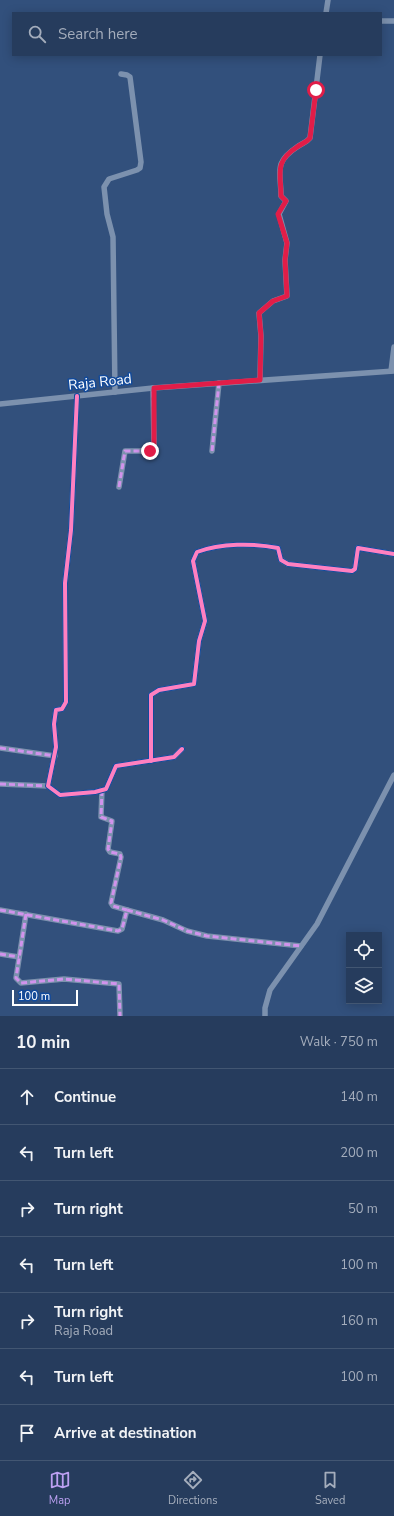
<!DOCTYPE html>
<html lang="en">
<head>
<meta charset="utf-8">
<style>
  body { margin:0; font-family:"Nunito Sans",sans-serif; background:#2e4363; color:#f1f3f6 }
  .controls { position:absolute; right:12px; bottom:12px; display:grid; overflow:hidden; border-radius:0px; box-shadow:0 2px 10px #0003 }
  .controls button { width:36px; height:36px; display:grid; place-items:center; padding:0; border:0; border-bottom:1px solid #425672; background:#263c5d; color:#f1f3f6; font:20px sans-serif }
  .scale { position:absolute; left:12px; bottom:10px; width:66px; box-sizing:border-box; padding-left:4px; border:2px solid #fff; border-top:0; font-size:11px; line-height:14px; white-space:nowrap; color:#fff; -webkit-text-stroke:3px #124a9b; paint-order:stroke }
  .stop { position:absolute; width:12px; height:12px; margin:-9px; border:3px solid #e11d48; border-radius:50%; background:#fff }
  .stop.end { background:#e11d48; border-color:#fff; box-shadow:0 1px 4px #0008 }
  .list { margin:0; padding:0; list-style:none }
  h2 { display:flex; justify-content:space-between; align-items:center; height:52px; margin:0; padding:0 16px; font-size:17px }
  h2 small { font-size:13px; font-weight:400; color:#a4adbc }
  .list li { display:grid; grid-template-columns:26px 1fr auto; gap:12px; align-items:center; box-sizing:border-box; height:56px; padding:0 16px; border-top:1px solid #425672 }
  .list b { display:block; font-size:15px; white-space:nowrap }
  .list p { margin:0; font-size:13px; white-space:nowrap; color:#a4adbc }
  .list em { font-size:13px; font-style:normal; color:#a4adbc }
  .icon { flex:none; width:22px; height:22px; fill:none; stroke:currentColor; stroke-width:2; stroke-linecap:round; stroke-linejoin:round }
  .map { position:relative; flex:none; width:394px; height:1016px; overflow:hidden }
  .search { position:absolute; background:#263c5d; box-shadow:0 2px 10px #0003; left:12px; right:12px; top:12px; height:44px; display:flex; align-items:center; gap:10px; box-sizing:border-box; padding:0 14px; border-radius:0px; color:#a4adbc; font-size:15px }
  .sheet { height:444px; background:#263c5d }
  nav { display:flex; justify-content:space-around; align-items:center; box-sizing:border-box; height:56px; border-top:1px solid #425672; background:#263c5d; font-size:11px; color:#a4adbc }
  nav a { display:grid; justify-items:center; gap:2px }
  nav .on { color:#bca0f2 }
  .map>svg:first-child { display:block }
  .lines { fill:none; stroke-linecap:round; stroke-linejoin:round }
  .minor { stroke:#7c91ae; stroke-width:5.5 }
  .quiet { stroke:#d193ec; stroke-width:3; stroke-dasharray:6 3; stroke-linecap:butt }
  .cycleway-casing { stroke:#124a9b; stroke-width:6 }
  .cycleway { stroke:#ff80c0; stroke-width:4 }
  .route { stroke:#e11d48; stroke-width:5 }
  .labels { text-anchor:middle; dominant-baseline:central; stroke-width:3; stroke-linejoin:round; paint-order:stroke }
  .street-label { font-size:14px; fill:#fff; stroke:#124a9b }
</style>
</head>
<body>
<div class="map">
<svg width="394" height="1016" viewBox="0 0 394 1016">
  <rect width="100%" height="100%" fill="#32507c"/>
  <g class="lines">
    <g class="minor">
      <path d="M326 13 328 0"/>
      <path d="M381 21H394"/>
      <path d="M391 371 394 347"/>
      <path d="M260 380 261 336 259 313 273 301 287 296 285 260 287 243 279 214 286 201 281 196C281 172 273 163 297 147 302 143 306 143 310 138L320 55"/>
      <path d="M115 392 113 237 107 214 104 187 109 179 137 170 140 168 141 162 130 77 127 75 121 74"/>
      <path d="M77 396 71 530 65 583 66 702 62 709 56 710 54 724 56 747 48 786 60 795 95 792 106 789 116 766 174 757 182 749"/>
      <path d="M0 404 153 388 394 371"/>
      <path d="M212 451 219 383"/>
      <path d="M119 487 125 451H151L154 447 153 388"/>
      <path d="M0 748 55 756"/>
      <path d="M151 761V695L159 690 194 684 199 641 205 621 193 561 197 552C221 543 253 543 278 548L281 560 288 564 352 571 355 569 358 548 394 554"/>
      <path d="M0 784 48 786"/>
      <path d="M102 790 101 817 112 821 108 849 110 852 120 854 121 857 111 903 113 906 127 910"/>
      <path d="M0 910 118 931 122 929 127 910 163 920 187 931 207 936 301 946"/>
      <path d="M26 914 16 978 21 983 64 979 119 984 120 1016"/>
      <path d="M0 954 19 957"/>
      <path d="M265 1016V1008L270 990 317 924 394 775"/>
    </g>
    <g class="quiet">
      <path d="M212 451 219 383"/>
      <path d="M119 487 125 451H151L154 447 153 388"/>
      <path d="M0 748 55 756"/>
      <path d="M0 784 48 786"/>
      <path d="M102 790 101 817 112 821 108 849 110 852 120 854 121 857 111 903 113 906 127 910"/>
      <path d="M0 910 118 931 122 929 127 910 163 920 187 931 207 936 301 946"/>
      <path d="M26 914 16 978 21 983 64 979 119 984 120 1016"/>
      <path d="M0 954 19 957"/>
    </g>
    <g class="cycleway-casing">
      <g id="cycleway">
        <path d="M77 396 71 530 65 583 66 702 62 709 56 710 54 724 56 747 48 786 60 795 95 792 106 789 116 766 174 757 182 749"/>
        <path d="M151 761V695L159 690 194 684 199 641 205 621 193 561 197 552C221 543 253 543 278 548L281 560 288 564 352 571 355 569 358 548 394 554"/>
      </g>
    </g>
    <use href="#cycleway" class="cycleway"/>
  </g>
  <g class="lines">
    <path class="route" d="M150 451 154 447V388L260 380 261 336 259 313 273 301 287 296 285 260 287 243 278 214 286 201 281 196C281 173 274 162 297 147 302 143 306 143 310 138L316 90"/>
  </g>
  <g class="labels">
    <g class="street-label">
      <text transform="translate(100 382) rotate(-6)">Raja Road</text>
    </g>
  </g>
</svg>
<div class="controls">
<button><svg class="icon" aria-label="locate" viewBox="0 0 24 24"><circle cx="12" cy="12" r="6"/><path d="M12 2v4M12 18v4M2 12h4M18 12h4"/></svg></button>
<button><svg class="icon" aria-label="layers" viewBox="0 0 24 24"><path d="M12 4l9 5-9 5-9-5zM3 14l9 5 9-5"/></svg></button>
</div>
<div class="scale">100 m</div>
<div class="stop" style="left:316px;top:90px"></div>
<div class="stop end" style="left:150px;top:451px"></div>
<div class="search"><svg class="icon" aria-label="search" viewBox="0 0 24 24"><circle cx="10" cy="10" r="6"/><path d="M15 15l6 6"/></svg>Search here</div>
</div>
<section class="sheet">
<h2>10 min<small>Walk · 750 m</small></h2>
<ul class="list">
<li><svg class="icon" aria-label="ahead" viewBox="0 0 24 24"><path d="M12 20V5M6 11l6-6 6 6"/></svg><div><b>Continue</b></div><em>140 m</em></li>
<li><svg class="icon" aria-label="left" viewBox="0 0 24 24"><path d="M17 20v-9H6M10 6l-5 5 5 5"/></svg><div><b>Turn left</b></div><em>200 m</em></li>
<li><svg class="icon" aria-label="right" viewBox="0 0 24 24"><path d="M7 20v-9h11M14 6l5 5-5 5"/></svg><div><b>Turn right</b></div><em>50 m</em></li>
<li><svg class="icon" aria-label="left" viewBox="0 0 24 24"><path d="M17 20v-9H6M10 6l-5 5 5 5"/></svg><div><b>Turn left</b></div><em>100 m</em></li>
<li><svg class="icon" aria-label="right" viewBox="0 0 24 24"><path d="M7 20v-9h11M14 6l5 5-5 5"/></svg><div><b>Turn right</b><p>Raja Road</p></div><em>160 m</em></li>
<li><svg class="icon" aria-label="left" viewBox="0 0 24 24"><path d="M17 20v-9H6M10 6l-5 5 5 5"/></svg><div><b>Turn left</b></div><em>100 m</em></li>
<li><svg class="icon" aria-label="arrive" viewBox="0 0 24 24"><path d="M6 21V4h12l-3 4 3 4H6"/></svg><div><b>Arrive at destination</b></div></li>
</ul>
</section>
<nav>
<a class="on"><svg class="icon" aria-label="map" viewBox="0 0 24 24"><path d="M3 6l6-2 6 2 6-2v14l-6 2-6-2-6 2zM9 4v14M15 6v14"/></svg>Map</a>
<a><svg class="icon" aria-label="directions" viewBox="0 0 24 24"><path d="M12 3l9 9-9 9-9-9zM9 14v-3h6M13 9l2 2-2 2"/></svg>Directions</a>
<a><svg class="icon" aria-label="saved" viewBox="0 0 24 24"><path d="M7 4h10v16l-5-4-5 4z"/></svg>Saved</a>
</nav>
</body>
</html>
